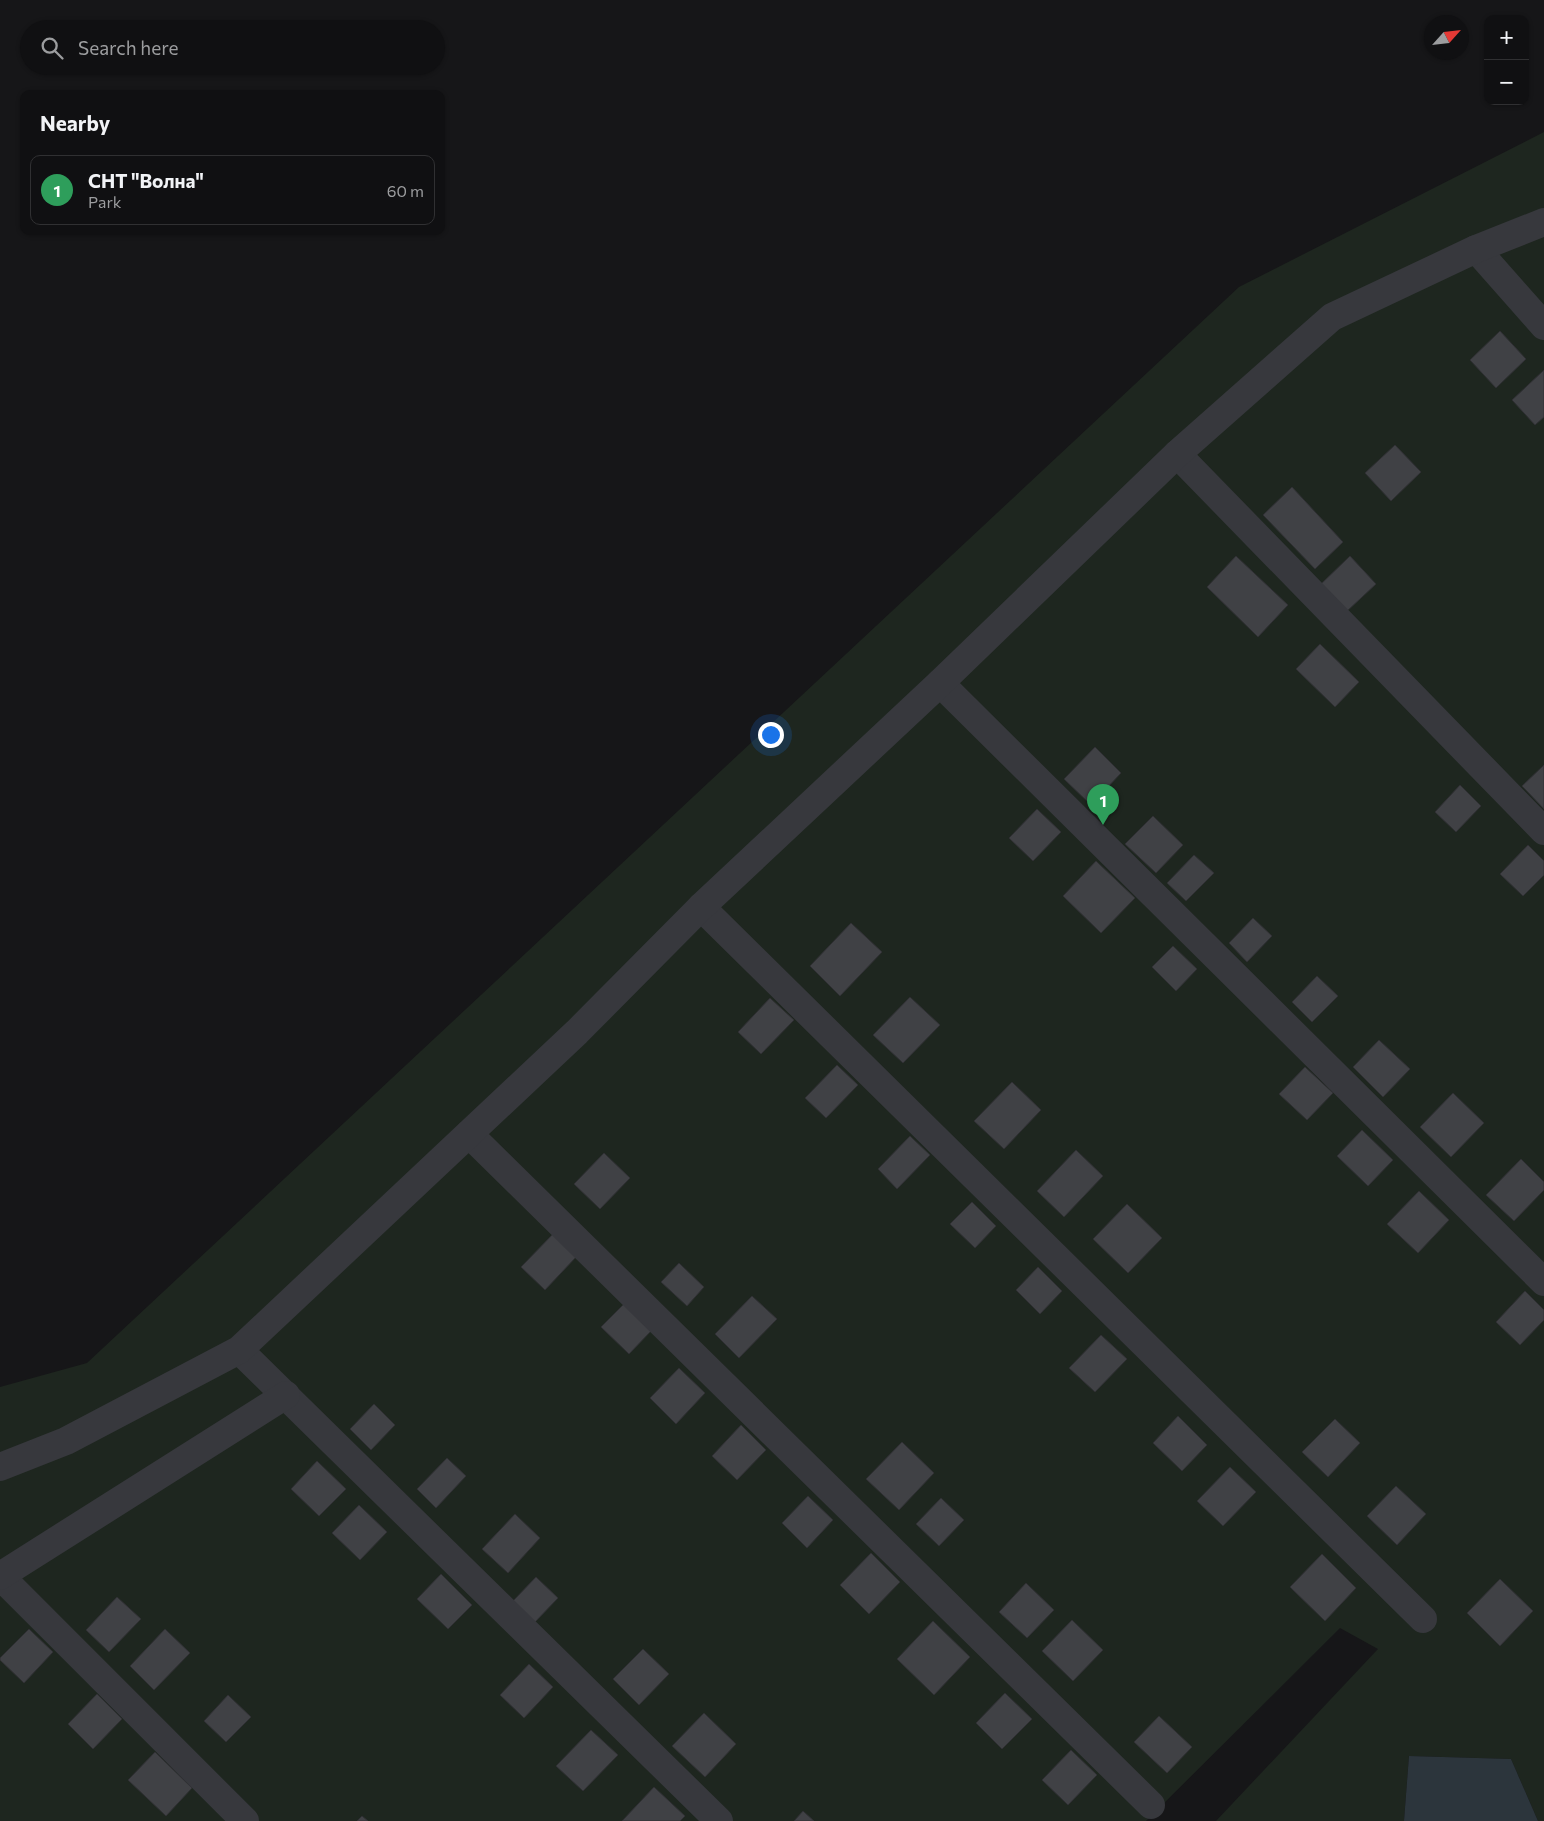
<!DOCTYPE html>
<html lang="en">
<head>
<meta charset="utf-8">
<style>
  body { margin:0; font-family:Commissioner,sans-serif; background:#1e1e20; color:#f1f3f6 }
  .controls { position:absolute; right:15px; top:15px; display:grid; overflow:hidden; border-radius:10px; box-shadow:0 1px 4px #0004 }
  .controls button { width:45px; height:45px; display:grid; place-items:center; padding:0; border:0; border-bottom:1px solid #303032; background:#101012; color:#f1f3f6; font:25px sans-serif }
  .compass { position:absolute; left:1424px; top:15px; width:45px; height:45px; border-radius:50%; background:#101012; box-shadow:0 1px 4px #0004; rotate:63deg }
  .you { position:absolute; left:770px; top:734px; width:18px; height:18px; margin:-12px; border:4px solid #fff; border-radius:50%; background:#1a73e8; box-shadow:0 0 0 8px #1a73e833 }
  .badge { display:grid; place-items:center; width:32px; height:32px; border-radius:50%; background:#f2b134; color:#fff; font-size:16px; font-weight:700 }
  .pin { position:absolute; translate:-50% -41px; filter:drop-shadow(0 1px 2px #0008) }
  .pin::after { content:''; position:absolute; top:26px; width:18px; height:15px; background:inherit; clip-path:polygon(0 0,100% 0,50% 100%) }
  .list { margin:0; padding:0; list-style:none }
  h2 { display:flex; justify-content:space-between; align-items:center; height:65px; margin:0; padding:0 20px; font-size:21px }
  h2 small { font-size:16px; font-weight:400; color:#9c9d9f }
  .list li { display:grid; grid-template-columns:32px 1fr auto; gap:15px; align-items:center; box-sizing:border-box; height:70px; margin:0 10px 10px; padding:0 10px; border:1px solid #303032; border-radius:10px }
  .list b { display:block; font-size:19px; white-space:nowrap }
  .list p { margin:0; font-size:16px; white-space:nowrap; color:#9c9d9f }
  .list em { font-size:16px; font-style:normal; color:#9c9d9f }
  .icon { flex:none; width:28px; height:28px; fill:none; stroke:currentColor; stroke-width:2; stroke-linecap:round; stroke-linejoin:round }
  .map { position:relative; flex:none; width:1544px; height:1821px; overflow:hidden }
  .search { position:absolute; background:#101012; box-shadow:0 1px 4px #0004; left:20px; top:20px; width:425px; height:55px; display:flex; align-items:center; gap:12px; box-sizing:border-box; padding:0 18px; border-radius:28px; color:#9c9d9f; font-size:19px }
  .panel { position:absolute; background:#101012; box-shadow:0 1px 4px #0004; left:20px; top:90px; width:425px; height:145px; border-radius:10px }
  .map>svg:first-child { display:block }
  .green { fill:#1e261f }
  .water { fill:#2c353c }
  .building { fill:#404145; stroke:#303034 }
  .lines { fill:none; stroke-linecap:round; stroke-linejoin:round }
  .street { stroke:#37383d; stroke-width:28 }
</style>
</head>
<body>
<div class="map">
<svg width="1544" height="1821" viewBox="0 0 1544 1821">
  <rect width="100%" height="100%" fill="#161618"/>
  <path class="green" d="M1544 132V1821H1538L1511 1759 1409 1756 1404 1821H1216L1378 1649 1340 1628 1146 1821H0V1387L87 1363 1239 287Z"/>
  <path class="water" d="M1409 1756 1511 1759 1538 1821H1404Z"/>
  <g class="building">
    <path d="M1500 331 1526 359 1496 388 1470 360Z"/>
    <path d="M1544 370V417L1535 425 1512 400Z"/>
    <path d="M1395 445 1421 472 1391 501 1365 473Z"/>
    <path d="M1292 487 1343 542 1315 569 1263 515Z"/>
    <path d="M1236 556 1288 605 1258 637 1207 587Z"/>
    <path d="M1350 556 1376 584 1346 612 1320 585Z"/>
    <path d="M1320 644 1359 682 1335 707 1296 669Z"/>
    <path d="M1095 747 1121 773 1091 805 1064 779Z"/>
    <path d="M1544 765V809L1522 786Z"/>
    <path d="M1460 785 1481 806 1456 832 1435 812Z"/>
    <path d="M1037 809 1061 832 1033 861 1009 838Z"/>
    <path d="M1153 816 1183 845 1156 873 1125 844Z"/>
    <path d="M1528 845 1544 861V875L1523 896 1500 874Z"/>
    <path d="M1194 855 1214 873 1186 901 1167 883Z"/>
    <path d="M1096 861 1135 898 1101 933 1063 896Z"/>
    <path d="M1253 918 1272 936 1247 962 1229 943Z"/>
    <path d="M851 923 882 952 840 996 810 966Z"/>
    <path d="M1173 946 1197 969 1176 991 1152 967Z"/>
    <path d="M1317 976 1338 996 1312 1022 1292 1002Z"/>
    <path d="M910 997 940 1025 903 1063 873 1035Z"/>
    <path d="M770 998 794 1020 761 1054 738 1032Z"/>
    <path d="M1379 1040 1410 1069 1383 1097 1353 1067Z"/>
    <path d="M837 1065 858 1085 826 1118 805 1098Z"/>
    <path d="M1305 1067 1333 1093 1307 1120 1279 1094Z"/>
    <path d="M1012 1082 1041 1110 1004 1149 974 1121Z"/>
    <path d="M1453 1093 1484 1123 1451 1157 1420 1127Z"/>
    <path d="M1362 1130 1393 1160 1368 1186 1337 1156Z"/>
    <path d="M910 1136 930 1155 897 1189 878 1169Z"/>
    <path d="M1076 1150 1103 1176 1064 1217 1037 1191Z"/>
    <path d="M604 1153 630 1178 600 1209 574 1184Z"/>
    <path d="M1521 1159 1544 1182V1190L1514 1221 1486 1195Z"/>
    <path d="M1419 1191 1449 1220 1418 1253 1387 1224Z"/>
    <path d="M972 1202 996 1226 975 1248 950 1224Z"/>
    <path d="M1127 1204 1162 1238 1128 1273 1093 1239Z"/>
    <path d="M554 1233 577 1256 545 1290 521 1267Z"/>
    <path d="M679 1263 704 1287 687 1306 661 1282Z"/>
    <path d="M1038 1267 1062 1291 1040 1314 1016 1290Z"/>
    <path d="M1525 1291 1544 1310V1320L1520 1345 1496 1322Z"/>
    <path d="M752 1296 777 1319 739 1358 715 1334Z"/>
    <path d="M624 1304 652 1330 629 1354 601 1327Z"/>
    <path d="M1101 1335 1127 1359 1095 1392 1069 1368Z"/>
    <path d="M679 1368 705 1393 676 1424 650 1398Z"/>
    <path d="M374 1404 395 1425 371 1450 350 1429Z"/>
    <path d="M1178 1416 1207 1445 1182 1471 1153 1443Z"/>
    <path d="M1335 1419 1360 1443 1328 1477 1302 1452Z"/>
    <path d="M741 1425 766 1450 737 1480 712 1456Z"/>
    <path d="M902 1442 934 1473 899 1510 866 1479Z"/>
    <path d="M447 1458 466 1476 436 1508 417 1489Z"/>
    <path d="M317 1461 346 1489 319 1516 291 1489Z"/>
    <path d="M1230 1467 1256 1492 1223 1526 1197 1501Z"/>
    <path d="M1396 1486 1426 1514 1397 1545 1367 1516Z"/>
    <path d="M808 1496 833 1520 807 1548 782 1523Z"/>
    <path d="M941 1498 964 1520 939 1546 916 1524Z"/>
    <path d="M359 1505 387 1532 360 1560 332 1533Z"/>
    <path d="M515 1514 540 1538 508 1573 482 1549Z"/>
    <path d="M871 1553 900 1582 869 1614 840 1585Z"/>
    <path d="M1322 1554 1356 1588 1325 1621 1290 1587Z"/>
    <path d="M441 1574 472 1605 448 1629 417 1599Z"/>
    <path d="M536 1577 558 1598 535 1622 513 1601Z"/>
    <path d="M1500 1579 1533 1611 1500 1646 1467 1613Z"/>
    <path d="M1026 1583 1054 1610 1027 1638 999 1612Z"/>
    <path d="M117 1597 141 1619 109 1652 86 1630Z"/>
    <path d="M1072 1620 1103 1650 1073 1681 1042 1651Z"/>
    <path d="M933 1621 970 1657 934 1695 897 1659Z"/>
    <path d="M29 1629 53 1652 24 1683 0 1660V1658Z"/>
    <path d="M165 1629 190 1653 154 1690 130 1666Z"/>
    <path d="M643 1649 669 1674 639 1705 613 1679Z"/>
    <path d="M529 1664 553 1687 524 1718 500 1695Z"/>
    <path d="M1005 1693 1032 1719 1002 1749 976 1723Z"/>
    <path d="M97 1694 122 1719 93 1749 68 1724Z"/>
    <path d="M228 1695 251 1717 226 1742 204 1721Z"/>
    <path d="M704 1713 736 1744 705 1777 672 1746Z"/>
    <path d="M1159 1716 1192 1747 1167 1773 1134 1742Z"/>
    <path d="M591 1730 618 1755 583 1791 556 1766Z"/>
    <path d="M1071 1750 1097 1775 1068 1805 1042 1780Z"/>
    <path d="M155 1752 192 1788 166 1816 128 1780Z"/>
    <path d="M654 1787 685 1816 680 1821H622Z"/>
    <path d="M803 1811 814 1821H794Z"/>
    <path d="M362 1816 368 1821H357Z"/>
  </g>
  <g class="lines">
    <g class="street">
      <path d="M1476 249 1544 326"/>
      <path d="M1177 454 1544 831"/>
      <path d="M940 683 1544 1282"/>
      <path d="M701 907 1423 1619"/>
      <path d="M469 1134 1151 1805"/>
      <path d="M239 1350 719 1821"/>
      <path d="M0 1467 66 1441 239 1350 577 1032 701 907 940 683 1177 454 1332 317 1476 249 1544 222"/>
      <path d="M0 1576 245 1821"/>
      <path d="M0 1576 286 1395"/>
    </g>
  </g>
</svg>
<div class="controls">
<button>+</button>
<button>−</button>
</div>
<svg class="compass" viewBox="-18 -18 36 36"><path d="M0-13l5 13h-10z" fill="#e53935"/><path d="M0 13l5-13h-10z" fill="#9c9d9f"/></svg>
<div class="you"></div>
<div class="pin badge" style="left:1103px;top:825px;background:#2e9e5b">1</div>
<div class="search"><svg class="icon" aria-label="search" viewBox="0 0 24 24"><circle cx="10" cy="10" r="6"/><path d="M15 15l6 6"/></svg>Search here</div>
<section class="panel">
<h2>Nearby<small></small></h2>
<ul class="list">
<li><span class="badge" style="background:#2e9e5b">1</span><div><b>СНТ &quot;Волна&quot;</b><p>Park</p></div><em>60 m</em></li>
</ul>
</section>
</div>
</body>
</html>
